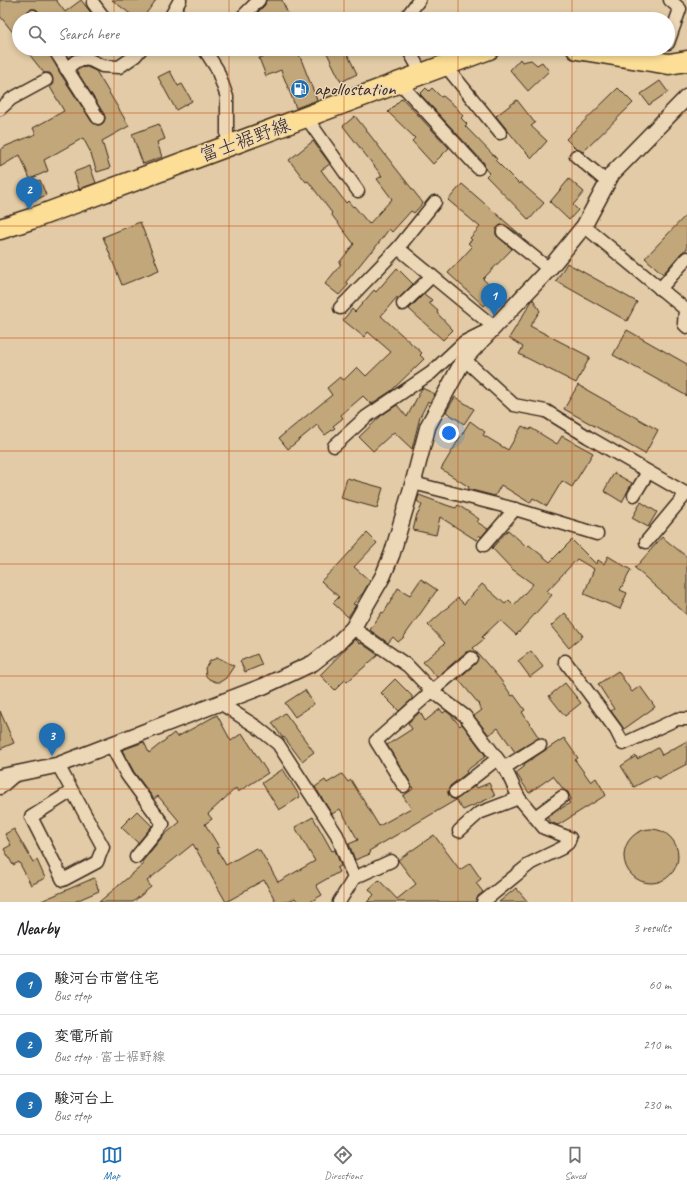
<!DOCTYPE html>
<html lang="en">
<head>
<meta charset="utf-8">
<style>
  body { margin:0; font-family:Caveat,"Klee One",sans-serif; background:#f6f6f6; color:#202124 }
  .you { position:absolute; left:449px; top:433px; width:14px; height:14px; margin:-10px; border:3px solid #fff; border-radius:50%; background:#1a73e8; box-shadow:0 0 0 6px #1a73e833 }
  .badge { display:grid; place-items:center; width:26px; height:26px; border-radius:50%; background:#1f6fb2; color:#fff; font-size:13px; font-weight:700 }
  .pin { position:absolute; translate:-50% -33px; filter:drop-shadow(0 1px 2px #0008) }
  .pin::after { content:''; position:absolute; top:21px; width:14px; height:12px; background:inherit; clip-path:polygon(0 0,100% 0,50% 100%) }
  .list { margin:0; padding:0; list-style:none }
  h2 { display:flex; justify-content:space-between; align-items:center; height:52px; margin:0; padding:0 16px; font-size:17px }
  h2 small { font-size:13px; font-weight:400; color:#757577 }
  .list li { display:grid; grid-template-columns:26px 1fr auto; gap:12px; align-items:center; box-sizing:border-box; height:60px; padding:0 16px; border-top:1px solid #e0e0e0 }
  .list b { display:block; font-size:15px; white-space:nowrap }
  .list p { margin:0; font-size:13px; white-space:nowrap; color:#757577 }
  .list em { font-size:13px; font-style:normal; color:#757577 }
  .icon { flex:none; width:22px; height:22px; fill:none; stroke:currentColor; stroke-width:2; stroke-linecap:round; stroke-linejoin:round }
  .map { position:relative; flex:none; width:687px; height:902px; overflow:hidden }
  .search { position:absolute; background:#fff; box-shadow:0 2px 6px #0003; left:12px; right:12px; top:12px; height:44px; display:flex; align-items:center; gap:10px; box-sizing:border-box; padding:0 14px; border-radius:22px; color:#757577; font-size:15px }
  .sheet { height:232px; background:#fff }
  nav { display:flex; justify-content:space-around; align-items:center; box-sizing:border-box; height:56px; border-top:1px solid #e0e0e0; background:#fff; font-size:11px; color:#757577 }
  nav a { display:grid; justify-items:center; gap:2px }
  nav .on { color:#1f6fb2 }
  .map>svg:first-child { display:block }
  .building { fill:#c2a77a; stroke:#3b2a1e }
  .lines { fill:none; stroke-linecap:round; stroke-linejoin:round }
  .minor-casing { stroke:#3b2a1e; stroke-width:15 }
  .tertiary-casing { stroke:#3b2a1e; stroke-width:18 }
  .primary-casing { stroke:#3b2a1e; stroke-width:23 }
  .minor { stroke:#ecd7b6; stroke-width:12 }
  .tertiary { stroke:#ecd7b6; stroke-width:15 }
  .primary { stroke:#fdde96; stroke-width:20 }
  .grid { fill:none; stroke:#bd4d10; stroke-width:1; stroke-opacity:0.55 }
  .labels { text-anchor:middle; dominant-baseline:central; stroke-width:3; stroke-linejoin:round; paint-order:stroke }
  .poi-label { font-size:19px; fill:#3b2a1e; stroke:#ecd7b6; text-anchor:start }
  .street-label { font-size:19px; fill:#3b2a1e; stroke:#ecd7b6 }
</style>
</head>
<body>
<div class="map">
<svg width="687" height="902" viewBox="0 0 687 902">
  <rect width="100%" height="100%" fill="#e2cba6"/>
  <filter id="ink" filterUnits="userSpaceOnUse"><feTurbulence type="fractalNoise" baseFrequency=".025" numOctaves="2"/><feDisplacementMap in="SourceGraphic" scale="8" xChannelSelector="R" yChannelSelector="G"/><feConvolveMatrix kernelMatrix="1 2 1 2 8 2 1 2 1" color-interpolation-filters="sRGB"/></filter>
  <g filter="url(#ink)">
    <g class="building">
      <path d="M0 0H56L65 12 81 0 96 19H42L39 12 36 9H32L26 12V19H19V40L0 16Z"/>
      <path d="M112 0H156L142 19H137Z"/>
      <path d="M266 0H282L288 14 282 19H264L258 12 265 5Z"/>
      <path d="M25 49H47L60 73 92 122 98 125 102 124 104 122 105 118 104 114 76 70 79 68 87 67 96 71 129 126 102 141 110 168 97 172 90 151 83 138 44 160 48 171 30 179 20 155 0 167V150L6 146 36 134 33 128 64 111 50 87 53 85 52 76 50 73H44Z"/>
      <path d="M63 49H83L84 52 74 54 68 58Z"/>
      <path d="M290 49H297L317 100 296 108 281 70 266 76 259 58Z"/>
      <path d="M325 49H345L357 74 341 82Z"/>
      <path d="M520 59 522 62 531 60 537 65 542 62 549 71 528 91 510 70Z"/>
      <path d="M170 71 178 86 182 84 192 101 176 110 158 77Z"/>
      <path d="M660 81 668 92 649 105 641 94Z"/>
      <path d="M426 88 429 91 432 88 441 97 443 96 456 107 463 116 461 118 467 124 465 126 497 159 495 160 519 184 520 182 544 203 529 220 486 176 489 173 485 169 484 163 420 94Z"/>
      <path d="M618 88 633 103 583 152 576 149 566 139Z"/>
      <path d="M402 98 449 148 433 164 412 141 415 138 388 112Z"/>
      <path d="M517 100 535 123 531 126 547 141 532 158 521 147 496 116Z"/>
      <path d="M355 116 423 203 414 213 411 211 392 232 389 229 372 252 371 251 346 282 349 284 339 295 325 284 341 264 339 263 354 244 331 214 332 213 308 181 306 182 289 160 313 141 330 164 321 170 346 203 348 201 353 207 354 206 369 224 392 199 377 179 382 176 343 126Z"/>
      <path d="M159 124 165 139 157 142 162 157 143 164 132 134Z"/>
      <path d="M90 166 96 183 79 189 74 172Z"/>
      <path d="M569 179 584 192 573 205 578 210 569 220 550 202Z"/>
      <path d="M40 180 46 195 35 200 28 185Z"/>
      <path d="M462 184 523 237 505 225H501L497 228 496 231V235L512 249 483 279 497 292 484 306 448 273 472 247 468 243 472 240 470 238 480 227 448 200Z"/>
      <path d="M687 214V249L681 253 663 274 645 258Z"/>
      <path d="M140 222 159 270 122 285 103 237Z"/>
      <path d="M567 263 637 302 627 321 556 281Z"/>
      <path d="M397 268 413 284 398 299 397 297 381 316 422 353 420 355 424 359 391 391 371 404 363 396 341 415 343 418 333 426 335 428 325 435 317 425 288 449 279 438 332 395 327 388 340 377 344 380 357 367 366 376 391 352 368 332 364 337 343 320 352 309 355 312 374 290 376 292Z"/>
      <path d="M424 294 432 300 429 303 438 311 437 313 453 330 443 340 409 309Z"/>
      <path d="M533 299 540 311 530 326 590 357 576 383 519 354 523 347 509 338Z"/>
      <path d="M627 330 687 364V396L613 355Z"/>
      <path d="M578 385 658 430 645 454 564 409Z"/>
      <path d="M422 388 435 394 430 403 428 401 420 417 412 449 394 432 373 451 359 437 382 415 397 405 407 417Z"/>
      <path d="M455 397 474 409 464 424 446 412Z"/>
      <path d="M470 421 485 432 483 435 508 450 522 426 530 430 531 428 557 444 562 436 593 453 572 487 562 481 547 506 533 498 530 503 501 485 495 496 468 489 469 487 441 469Z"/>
      <path d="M614 473 632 483 622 502 604 491Z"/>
      <path d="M347 478 383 488 377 508 341 498Z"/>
      <path d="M419 495 449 506 456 508 458 505 479 519 477 522 488 529 481 537 479 535 476 540 440 517 436 535 413 530 417 514H418L422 505 417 501Z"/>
      <path d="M641 502 657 512 648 527 632 518Z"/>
      <path d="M508 530 527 547 529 545 550 562 572 540 596 564 598 560 604 564 608 556 631 570 620 590 627 593 620 609 584 594 594 569 577 559 547 591 552 595 516 635 500 620 482 637 484 639 473 648 500 679 512 696 514 695 525 710 522 712 539 738 515 752 498 728 489 735 474 716 482 710 478 705 479 704 458 679 476 663 478 657 476 653 470 651 466 652 437 677 423 662 445 643 428 625 458 598 464 604 482 584 505 604 509 600 514 605 533 584 512 569 492 548Z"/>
      <path d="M367 533 377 543 354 567 370 581 363 593 353 604 356 605 348 617 333 603 339 597 321 581 339 564Z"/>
      <path d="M662 537 687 557V615L635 568Z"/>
      <path d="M421 579 437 590 403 638 398 642 393 637 388 643 370 630 382 612 384 613 398 588 410 595Z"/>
      <path d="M565 613 583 636 569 648 551 626Z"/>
      <path d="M355 639 360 644 361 643 378 655 347 682 345 680 335 690 320 675Z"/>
      <path d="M531 651 543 667 530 677 518 661Z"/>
      <path d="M257 654 262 665 245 672 240 661Z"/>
      <path d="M217 658 221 659 234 666 226 678 220 682H216L209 679 206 676 205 668 210 661Z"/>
      <path d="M618 671 632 692 640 686 655 707 624 729 611 711 614 709 598 684Z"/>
      <path d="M395 679 412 696V699L399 711 381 693Z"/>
      <path d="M565 683 581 703 565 716 549 696Z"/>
      <path d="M305 690 314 704 295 717 285 703Z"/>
      <path d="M440 709 443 713 446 711 451 715 460 726 462 724 486 756 466 771 467 773 450 786 448 793 449 796 453 799H456L476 785 477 788 489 783 495 796 463 810 456 800 369 851 370 854 355 860 349 844 358 840 340 809 332 814 315 787 325 780 327 783 342 774 348 782 351 780 379 826 411 808 403 796 413 789 410 782 387 745 412 729 408 723 420 712 425 721Z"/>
      <path d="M0 711 14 743 0 749Z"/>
      <path d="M285 713 314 752 302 761 284 737 283 738 272 723Z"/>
      <path d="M217 715 231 741 242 733 268 773 238 792 236 788 208 814 212 819 205 824 219 847 216 848 226 865 256 848 257 851 260 850 278 882 315 861 295 827 313 817 332 851 335 850 341 866 337 868 339 872 316 885 322 895 310 902H298L295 898 288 902H276L264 880 244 891V892L226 902 193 844 147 881 151 887 133 902H99L144 864 142 862 163 836 180 822 158 796 154 799 134 772 122 750 144 742 149 753 174 733 177 737Z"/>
      <path d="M564 738 578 758 575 760 591 782 596 778 606 795 558 825 550 822 547 817 570 803 568 801 571 799 568 792 564 790 553 776 529 793 516 773 525 766 524 764Z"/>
      <path d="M687 741V764L658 779 656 775 634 787 621 766 636 756 637 759 658 748 662 755Z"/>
      <path d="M283 769 300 797 279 810 262 783Z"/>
      <path d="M137 811 152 826 138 843 121 827Z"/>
      <path d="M14 829 33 862 37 860 45 878 31 885 19 862 13 865 4 849 11 845 5 834Z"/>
      <circle cx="651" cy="856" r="27"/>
      <path d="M434 835 460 870 470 863 481 879 476 883 483 892 478 896 476 902H367L374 895 369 889 379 880 397 899 416 884 398 860Z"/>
      <path d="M94 878 99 891 74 902H39Z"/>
      <path d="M516 888 528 902H499Z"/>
    </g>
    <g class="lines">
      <g class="minor-casing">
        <g id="minor">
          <path d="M93 3 105 19"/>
          <path d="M33 16 35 19"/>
          <path d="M174 19 171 16 180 0"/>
          <path d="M240 19 259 0"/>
          <path d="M405 19 419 0"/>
          <path d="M668 43 680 9 670 0"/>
          <path d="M54 49 98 118"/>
          <path d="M204 49 217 69 227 97V147"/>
          <path d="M408 49 422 74"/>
          <path d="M445 65 500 133"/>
          <path d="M66 69 76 61 88 59 102 66 119 67 135 56 141 49"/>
          <path d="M399 82 478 168"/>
          <path d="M0 109 11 99 46 80"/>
          <path d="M306 117 358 191"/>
          <path d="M576 156 607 182"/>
          <path d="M584 226 685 309 684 324 687 327"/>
          <path d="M503 232 549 269"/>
          <path d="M660 289 687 258"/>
          <path d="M403 304 432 276"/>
          <path d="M340 308 398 248 435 202"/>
          <path d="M464 359 514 405 546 411 588 437 687 494"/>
          <path d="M334 446 366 417 431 373 464 342 494 327 398 248"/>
          <path d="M413 483 515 509 597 534"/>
          <path d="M634 495 648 472"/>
          <path d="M646 542 686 494"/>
          <path d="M484 545 515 509"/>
          <path d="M353 628 408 666 432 691 465 716 506 770 519 798 544 828 570 838 568 843 562 848 531 863 483 902"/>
          <path d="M565 661 616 730 623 744 677 719H687"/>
          <path d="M220 703 257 727 278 744 337 835 354 878 339 902"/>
          <path d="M111 745 127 775 163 824 136 857"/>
          <path d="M58 765 103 847 97 862 63 880 31 817 72 791"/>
          <path d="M504 768 540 745"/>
          <path d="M404 786 376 741 432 691 471 658"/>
          <path d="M0 788 16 774"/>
          <path d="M455 792 497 759"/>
          <path d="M535 817 562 797"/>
          <path d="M459 831 479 813 519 798"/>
          <path d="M354 878 391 861"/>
        </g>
      </g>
      <g class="tertiary-casing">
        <path id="tertiary" d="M0 777 58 765 264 686 313 663 336 645 353 628 383 576 392 554 413 483 428 426 464 359 549 269 584 226 612 174 687 97"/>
      </g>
      <g class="primary-casing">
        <g id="primary">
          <path d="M577 49 669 64 687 61"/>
          <path d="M0 229 31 219 489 49"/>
        </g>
      </g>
      <use href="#minor" class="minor"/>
      <use href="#tertiary" class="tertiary"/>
      <use href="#primary" class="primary"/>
    </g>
  </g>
  <path class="grid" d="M114 0V19M229 0V19M344 0V19M458 0V19M572 0V19M114 49V902M229 49V902M344 49V902M458 49V902M572 49V902M0 113H687M0 226H687M0 338H687M0 451H687M0 564H687M0 676H687M0 789H687"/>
  <defs>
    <g id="fuel-disc" transform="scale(1)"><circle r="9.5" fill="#1f6fb2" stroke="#ecd7b6"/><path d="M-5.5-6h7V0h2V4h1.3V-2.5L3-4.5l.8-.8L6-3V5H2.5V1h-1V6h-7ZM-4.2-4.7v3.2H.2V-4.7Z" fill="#fff"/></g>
  </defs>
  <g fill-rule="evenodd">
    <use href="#fuel-disc" x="300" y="89"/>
  </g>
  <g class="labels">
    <g class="poi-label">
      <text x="314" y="89">apollostation</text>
    </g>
    <g class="street-label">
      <text transform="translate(245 140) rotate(-20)">富士裾野線</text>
    </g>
  </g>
</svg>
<div class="you"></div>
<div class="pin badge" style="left:494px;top:316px">1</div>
<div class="pin badge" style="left:29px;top:210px">2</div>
<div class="pin badge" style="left:52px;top:756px">3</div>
<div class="search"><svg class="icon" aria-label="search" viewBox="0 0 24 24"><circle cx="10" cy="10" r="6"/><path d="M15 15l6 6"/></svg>Search here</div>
</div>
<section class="sheet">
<h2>Nearby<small>3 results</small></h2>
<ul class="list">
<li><span class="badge">1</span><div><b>駿河台市営住宅</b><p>Bus stop</p></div><em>60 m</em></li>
<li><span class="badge">2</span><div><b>変電所前</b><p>Bus stop · 富士裾野線</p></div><em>210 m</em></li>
<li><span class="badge">3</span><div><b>駿河台上</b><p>Bus stop</p></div><em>230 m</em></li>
</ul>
</section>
<nav>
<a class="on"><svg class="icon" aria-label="map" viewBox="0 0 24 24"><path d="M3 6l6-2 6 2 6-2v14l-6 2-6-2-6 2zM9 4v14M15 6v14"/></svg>Map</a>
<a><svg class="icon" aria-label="directions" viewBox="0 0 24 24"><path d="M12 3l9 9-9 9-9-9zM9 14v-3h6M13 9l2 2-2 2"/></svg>Directions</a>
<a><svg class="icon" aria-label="saved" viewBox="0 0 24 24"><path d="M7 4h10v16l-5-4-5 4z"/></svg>Saved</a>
</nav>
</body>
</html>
